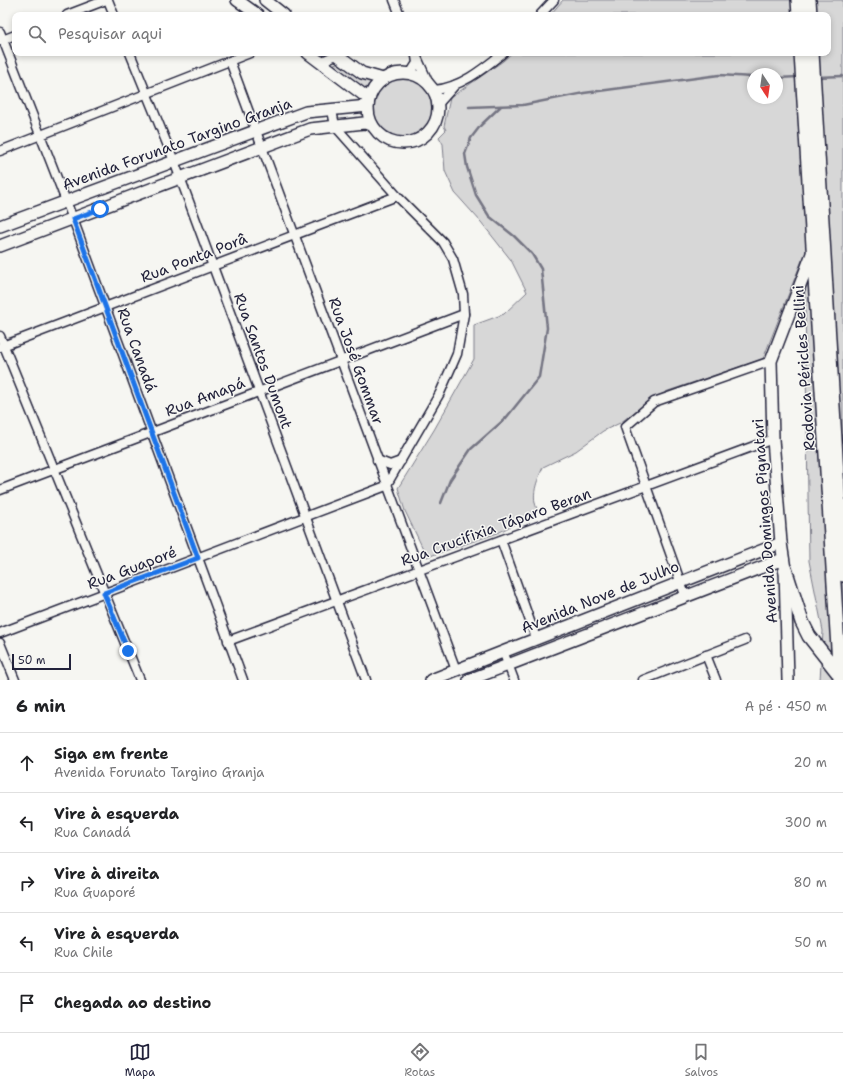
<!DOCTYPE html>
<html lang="pt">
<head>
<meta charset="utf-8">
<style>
  body { margin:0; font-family:"Shantell Sans",sans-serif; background:#f2f2f2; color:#202124 }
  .compass { position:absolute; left:747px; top:68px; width:36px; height:36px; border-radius:50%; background:#fff; box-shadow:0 2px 6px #0003; rotate:167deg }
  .scale { position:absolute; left:12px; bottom:10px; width:59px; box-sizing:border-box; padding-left:4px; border:2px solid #22223b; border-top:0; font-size:11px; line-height:14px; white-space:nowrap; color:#22223b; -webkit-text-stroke:3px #f6f6f2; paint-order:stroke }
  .stop { position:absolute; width:12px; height:12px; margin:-9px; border:3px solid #1a73e8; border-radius:50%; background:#fff }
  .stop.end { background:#1a73e8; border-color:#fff; box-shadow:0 1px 4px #0008 }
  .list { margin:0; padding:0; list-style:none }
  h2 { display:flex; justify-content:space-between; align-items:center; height:52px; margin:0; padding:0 16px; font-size:17px }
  h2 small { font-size:13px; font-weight:400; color:#757577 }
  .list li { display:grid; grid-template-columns:26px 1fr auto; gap:12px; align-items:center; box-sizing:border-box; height:60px; padding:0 16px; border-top:1px solid #e0e0e0 }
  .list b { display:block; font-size:15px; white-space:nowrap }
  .list p { margin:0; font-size:13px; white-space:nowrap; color:#757577 }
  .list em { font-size:13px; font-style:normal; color:#757577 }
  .icon { flex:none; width:22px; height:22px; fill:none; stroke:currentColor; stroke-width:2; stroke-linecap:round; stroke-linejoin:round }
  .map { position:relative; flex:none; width:843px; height:680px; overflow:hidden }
  .search { position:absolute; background:#fff; box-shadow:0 2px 6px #0003; left:12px; right:12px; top:12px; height:44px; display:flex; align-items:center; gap:10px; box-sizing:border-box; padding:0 14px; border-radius:8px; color:#757577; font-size:15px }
  .sheet { height:352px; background:#fff }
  nav { display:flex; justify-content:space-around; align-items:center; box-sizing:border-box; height:56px; border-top:1px solid #e0e0e0; background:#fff; font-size:11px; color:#757577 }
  nav a { display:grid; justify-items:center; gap:2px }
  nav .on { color:#22223b }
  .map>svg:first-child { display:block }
  .green { fill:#d7d7d7; stroke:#7c7c89; fill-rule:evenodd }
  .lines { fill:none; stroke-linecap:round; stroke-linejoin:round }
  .stream { stroke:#757583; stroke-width:2.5 }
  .street-casing { stroke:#22223b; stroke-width:11 }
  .secondary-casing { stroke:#22223b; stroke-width:14 }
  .primary-casing { stroke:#22223b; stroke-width:16 }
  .street { stroke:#f6f6f2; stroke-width:8 }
  .secondary { stroke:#f6f6f2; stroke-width:11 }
  .primary { stroke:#f6f6f2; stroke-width:13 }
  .route { stroke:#1a73e8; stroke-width:5 }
  .labels { text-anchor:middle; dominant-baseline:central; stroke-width:3; stroke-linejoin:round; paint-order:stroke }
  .street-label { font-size:15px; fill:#22223b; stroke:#f6f6f2 }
</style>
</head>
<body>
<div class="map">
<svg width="843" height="680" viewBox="0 0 843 680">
  <rect width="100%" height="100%" fill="#f6f6f2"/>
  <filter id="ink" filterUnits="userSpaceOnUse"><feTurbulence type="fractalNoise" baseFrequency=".025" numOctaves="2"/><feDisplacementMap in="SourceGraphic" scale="8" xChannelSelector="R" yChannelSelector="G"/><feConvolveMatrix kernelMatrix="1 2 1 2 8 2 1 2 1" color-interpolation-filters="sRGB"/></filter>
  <g filter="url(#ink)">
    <g class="green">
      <path d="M563 0H843V680H820L823 631 809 561 805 299 802 260 763 359 668 391 649 401 620 423 603 431 576 451 543 467C537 481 530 496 538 511L498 533 427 557 405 511 398 488 434 430 474 359V325L504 314 527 292 511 260 481 222 455 193 445 171 443 144 439 137 446 130 444 126 450 98 503 61 512 53H828V15H550ZM753 74H777V98H753Z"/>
      <path d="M337 63 362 79 370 81 372 83 366 92 334 67V64Z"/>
      <circle cx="403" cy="109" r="31"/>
    </g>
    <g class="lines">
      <g class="stream">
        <path d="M817 77 843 76"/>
        <path d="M777 78 798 77"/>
        <path d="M469 107 523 105 584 93 719 75 753 77"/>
        <path d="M441 503 450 480 471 449 506 418 539 377 547 328 541 269 532 254 514 236 489 216 476 195 467 167 465 154 471 138 481 125 501 106"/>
      </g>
      <g class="street-casing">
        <g id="street">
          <path d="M108 0 114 15"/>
          <path d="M394 0 400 15"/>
          <path d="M67 15 106 0"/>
          <path d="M540 15 554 0"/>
          <path d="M0 32 73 219 243 680"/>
          <path d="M0 41 15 35"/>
          <path d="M130 53 174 161 366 680"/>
          <path d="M415 53 430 86"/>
          <path d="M230 61 456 670"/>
          <path d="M320 62 341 53"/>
          <path d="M410 74 417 63 416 56"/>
          <path d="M434 90C460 88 483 69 503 53"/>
          <path d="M438 104 455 85"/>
          <path d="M0 151 250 53"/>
          <path d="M0 336 140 680"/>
          <path d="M0 347 397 196"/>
          <path d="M377 460 390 465 401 461"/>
          <path d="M0 490 464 314"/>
          <path d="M501 540 536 638"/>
          <path d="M685 595 625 427 654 402 771 361"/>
          <path d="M0 633 386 486 440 393 457 354 464 314 463 294 453 259 443 242 397 196 335 126 332 110"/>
          <path d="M228 641 773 439"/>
          <path d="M0 643 15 680"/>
          <path d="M503 651 514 680"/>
          <path d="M706 655 716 680"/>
          <path d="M643 680 745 640"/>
        </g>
      </g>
      <g class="secondary-casing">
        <g id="secondary">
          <path d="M237 0 258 15"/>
          <path d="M265 0 284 15"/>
          <path d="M308 53 369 99"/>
          <path d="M335 53 362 73 383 79"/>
          <circle cx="403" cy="108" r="35"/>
          <path d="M0 226 306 112 368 106"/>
          <path d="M0 246 310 129 364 123 372 125"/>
          <path d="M431 680 781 543"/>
          <path d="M469 680 783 559"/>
          <path d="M788 680 785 569 781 543 773 439 771 361 813 251"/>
        </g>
      </g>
      <g class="primary-casing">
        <g id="primary">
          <path d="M798 0 799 15"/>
          <path d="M809 0 810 15"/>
          <path d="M801 53 840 680"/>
          <path d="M812 53 843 575"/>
          <path d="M785 569 802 622 809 636 839 674"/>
        </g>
      </g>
      <use href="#street" class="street"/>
      <use href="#secondary" class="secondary"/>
      <use href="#primary" class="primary"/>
    </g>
  </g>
  <g class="lines" filter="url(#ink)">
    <path class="route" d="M100 209 73 219 198 558 104 593 128 651"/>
  </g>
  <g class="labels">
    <g class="street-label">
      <text transform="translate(177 144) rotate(-20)">Avenida Forunato Targino Granja</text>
      <text transform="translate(194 258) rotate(-21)">Rua Ponta Porâ</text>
      <text transform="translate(137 350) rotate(70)">Rua Canadá</text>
      <text transform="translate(263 361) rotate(70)">Rua Santos Dumont</text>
      <text transform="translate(356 361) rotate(70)">Rua José Gommar</text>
      <text transform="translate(804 368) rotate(-94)">Rodovia Péricles Bellini</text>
      <text transform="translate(205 397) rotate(-21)">Rua Amapá</text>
      <text transform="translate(765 521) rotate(-94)">Avenida Domingos Pignatari</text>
      <text transform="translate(496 527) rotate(-20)">Rua Crucifixia Táparo Beran</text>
      <text transform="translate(132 568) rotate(-21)">Rua Guaporé</text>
      <text transform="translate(600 597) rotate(-22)">Avenida Nove de Julho</text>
    </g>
  </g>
</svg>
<svg class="compass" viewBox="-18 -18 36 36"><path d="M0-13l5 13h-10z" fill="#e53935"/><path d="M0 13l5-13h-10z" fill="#757577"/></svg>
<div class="scale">50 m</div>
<div class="stop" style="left:100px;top:209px"></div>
<div class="stop end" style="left:128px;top:651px"></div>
<div class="search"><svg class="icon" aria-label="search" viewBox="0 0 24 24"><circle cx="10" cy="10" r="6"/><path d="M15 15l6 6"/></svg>Pesquisar aqui</div>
</div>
<section class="sheet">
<h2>6 min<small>A pé · 450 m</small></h2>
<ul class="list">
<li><svg class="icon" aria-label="ahead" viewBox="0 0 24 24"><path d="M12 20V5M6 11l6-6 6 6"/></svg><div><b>Siga em frente</b><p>Avenida Forunato Targino Granja</p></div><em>20 m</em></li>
<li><svg class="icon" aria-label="left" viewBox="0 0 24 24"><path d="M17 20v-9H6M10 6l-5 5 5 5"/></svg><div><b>Vire à esquerda</b><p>Rua Canadá</p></div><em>300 m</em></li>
<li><svg class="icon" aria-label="right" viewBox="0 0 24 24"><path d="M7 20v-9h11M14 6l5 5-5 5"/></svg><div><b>Vire à direita</b><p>Rua Guaporé</p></div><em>80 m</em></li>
<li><svg class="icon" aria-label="left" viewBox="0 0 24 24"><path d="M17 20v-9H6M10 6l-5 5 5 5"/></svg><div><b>Vire à esquerda</b><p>Rua Chile</p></div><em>50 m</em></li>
<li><svg class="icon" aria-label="arrive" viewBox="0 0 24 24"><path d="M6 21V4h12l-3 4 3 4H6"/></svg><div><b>Chegada ao destino</b></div></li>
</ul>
</section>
<nav>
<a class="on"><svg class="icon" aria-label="map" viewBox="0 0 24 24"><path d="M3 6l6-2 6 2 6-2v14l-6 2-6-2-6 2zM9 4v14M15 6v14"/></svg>Mapa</a>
<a><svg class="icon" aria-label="directions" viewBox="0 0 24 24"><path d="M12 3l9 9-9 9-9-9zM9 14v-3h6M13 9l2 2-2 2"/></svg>Rotas</a>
<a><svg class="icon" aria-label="saved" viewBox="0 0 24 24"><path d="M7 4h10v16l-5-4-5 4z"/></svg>Salvos</a>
</nav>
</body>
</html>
